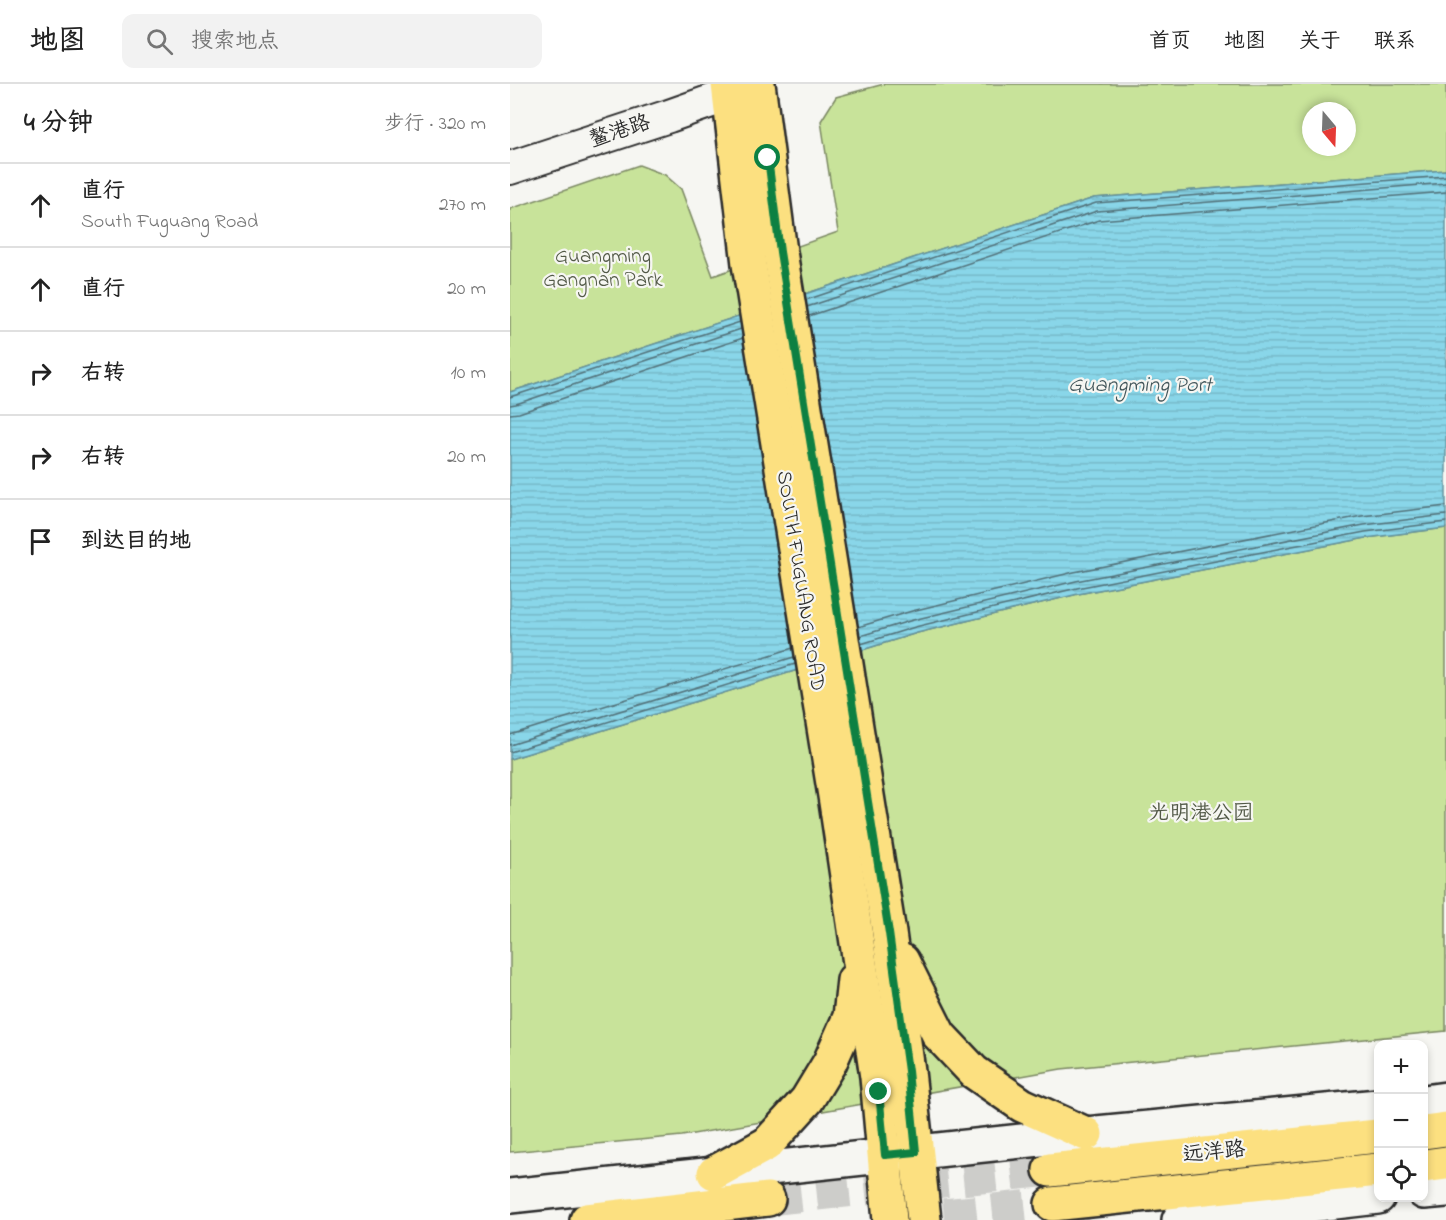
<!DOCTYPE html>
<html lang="zh">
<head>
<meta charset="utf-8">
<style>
  body { margin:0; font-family:"Indie Flower","LXGW WenKai TC",sans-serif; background:#f2f2f2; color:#222 }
  .controls { position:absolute; right:18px; bottom:18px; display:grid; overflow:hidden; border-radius:12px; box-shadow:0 3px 9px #0003 }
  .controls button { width:54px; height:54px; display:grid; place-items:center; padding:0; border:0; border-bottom:2px solid #e0e0e0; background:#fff; color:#222; font:30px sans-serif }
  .compass { position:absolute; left:792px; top:18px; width:54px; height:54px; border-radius:50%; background:#fff; box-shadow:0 3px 9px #0003; rotate:161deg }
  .stop { position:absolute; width:18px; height:18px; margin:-14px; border:4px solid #0b8043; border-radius:50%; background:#fff }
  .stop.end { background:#0b8043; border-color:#fff; box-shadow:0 2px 6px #0008 }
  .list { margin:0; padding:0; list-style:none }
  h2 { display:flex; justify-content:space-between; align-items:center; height:78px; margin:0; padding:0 24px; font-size:26px }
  h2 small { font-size:20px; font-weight:400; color:#767676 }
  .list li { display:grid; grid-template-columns:39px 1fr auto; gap:18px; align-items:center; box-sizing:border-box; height:84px; padding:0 24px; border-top:2px solid #e0e0e0 }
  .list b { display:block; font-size:22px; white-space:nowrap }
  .list p { margin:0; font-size:20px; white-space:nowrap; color:#767676 }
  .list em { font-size:20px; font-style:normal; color:#767676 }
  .icon { flex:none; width:33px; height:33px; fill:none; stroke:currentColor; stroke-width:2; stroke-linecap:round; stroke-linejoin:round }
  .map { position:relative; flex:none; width:936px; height:1136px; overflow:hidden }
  header { display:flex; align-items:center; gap:36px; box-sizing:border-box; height:84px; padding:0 30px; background:#fff; border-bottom:2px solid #e0e0e0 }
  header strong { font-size:28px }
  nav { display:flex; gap:33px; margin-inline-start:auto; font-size:21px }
  .search { width:420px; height:54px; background:#f2f2f2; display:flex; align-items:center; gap:15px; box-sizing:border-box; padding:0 21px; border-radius:12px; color:#767676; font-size:22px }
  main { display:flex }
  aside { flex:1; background:#fff }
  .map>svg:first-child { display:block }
  .park { fill:#c8e39a; stroke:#7a8762; stroke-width:1.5; fill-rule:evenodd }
  .water { fill:url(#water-rules); stroke:#63929d; stroke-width:1.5 }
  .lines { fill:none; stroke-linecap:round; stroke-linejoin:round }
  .shore { stroke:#516f77; stroke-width:1.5 }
  .trunk-tunnel { stroke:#cdcdca; stroke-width:33; stroke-dasharray:33 16; stroke-linecap:butt }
  .tertiary-casing { stroke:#2b2b2b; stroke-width:36 }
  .secondary-casing { stroke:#2b2b2b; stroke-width:38 }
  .primary-casing { stroke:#2b2b2b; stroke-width:38 }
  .trunk-casing { stroke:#2b2b2b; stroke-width:38 }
  .tertiary { stroke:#f6f6f2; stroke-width:32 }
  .secondary { stroke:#f6f6f2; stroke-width:33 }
  .primary { stroke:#fce080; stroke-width:33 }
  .trunk { stroke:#fce080; stroke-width:33 }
  .route { stroke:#0b8043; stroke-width:8 }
  .labels { text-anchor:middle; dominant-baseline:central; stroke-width:4.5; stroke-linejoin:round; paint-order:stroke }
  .street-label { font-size:21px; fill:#2b2b2b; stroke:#f6f6f2 }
  .park-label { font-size:21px; fill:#525947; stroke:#f6f6f2 }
  .water-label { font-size:22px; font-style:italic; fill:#42565a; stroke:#f6f6f2 }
</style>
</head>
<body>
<header>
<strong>地图</strong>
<div class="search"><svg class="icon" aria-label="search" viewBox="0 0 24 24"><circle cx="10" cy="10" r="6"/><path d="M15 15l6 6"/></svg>搜索地点</div>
<nav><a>首页</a><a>地图</a><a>关于</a><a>联系</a></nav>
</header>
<main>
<aside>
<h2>4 分钟<small>步行 · 320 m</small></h2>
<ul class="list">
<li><svg class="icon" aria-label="ahead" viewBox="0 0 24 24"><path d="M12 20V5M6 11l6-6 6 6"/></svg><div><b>直行</b><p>South Fuguang Road</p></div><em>270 m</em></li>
<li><svg class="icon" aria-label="ahead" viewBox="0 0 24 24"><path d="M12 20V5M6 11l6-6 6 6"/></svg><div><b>直行</b></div><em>20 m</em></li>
<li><svg class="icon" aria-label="right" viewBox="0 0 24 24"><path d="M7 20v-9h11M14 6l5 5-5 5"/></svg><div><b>右转</b></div><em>10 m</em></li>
<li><svg class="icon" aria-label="right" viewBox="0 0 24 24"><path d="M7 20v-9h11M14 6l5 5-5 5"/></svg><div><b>右转</b></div><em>20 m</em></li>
<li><svg class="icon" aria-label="arrive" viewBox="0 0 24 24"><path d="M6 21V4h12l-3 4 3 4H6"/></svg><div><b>到达目的地</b></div></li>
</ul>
</aside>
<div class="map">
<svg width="936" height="1136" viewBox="0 0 936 1136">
  <defs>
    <pattern id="water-rules" width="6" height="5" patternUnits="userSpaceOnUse" patternTransform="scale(1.5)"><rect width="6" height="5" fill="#89d6e9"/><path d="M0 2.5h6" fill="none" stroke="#76b8c8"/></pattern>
  </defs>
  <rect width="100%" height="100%" fill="#f6f6f2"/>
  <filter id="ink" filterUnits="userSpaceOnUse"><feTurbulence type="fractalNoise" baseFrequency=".0167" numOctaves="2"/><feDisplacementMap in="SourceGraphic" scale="12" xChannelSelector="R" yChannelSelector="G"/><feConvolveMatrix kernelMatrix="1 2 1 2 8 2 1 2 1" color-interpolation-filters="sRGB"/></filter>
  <g filter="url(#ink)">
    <g class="park">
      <path d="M374 0H936V86L584 114 0 308V125L129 81 155 91 171 105 203 192 328 148 311 37 326 13ZM801 27H837V63H801Z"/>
      <path d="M936 444V947L551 985 172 1052 0 1068V675L407 549 568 510 856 454Z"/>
    </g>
    <path class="water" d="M936 86V444L856 454 568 510 407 549 0 675V308L584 114Z"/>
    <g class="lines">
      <g class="shore">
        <path d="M296 216 586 119 936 92"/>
        <path d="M297 223 587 127 936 99"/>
        <path d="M299 232 589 136 936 108"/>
        <path d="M0 313 230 238"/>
        <path d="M0 321 6 320 231 245"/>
        <path d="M0 330 9 329 233 254"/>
        <path d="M348 543 402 527 564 488 852 432 936 422"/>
        <path d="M350 552 403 536 566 497 854 441 936 431"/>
        <path d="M351 560 405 543 567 504 855 448 936 438"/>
        <path d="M0 651 283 564"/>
        <path d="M0 661 284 573"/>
        <path d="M0 668 285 580"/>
      </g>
      <g class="trunk-tunnel">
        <path d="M258 1115 540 1086"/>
        <path d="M385 1136 542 1120"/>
      </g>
      <g class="tertiary-casing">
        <path id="tertiary" d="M0 84 159 32 244 2"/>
      </g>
      <g class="secondary-casing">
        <g id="secondary">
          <path d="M914 1018 936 1015"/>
          <path d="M914 1108 936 1106"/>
          <path d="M0 1112 576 1050 868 1022"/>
          <path d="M669 1136 868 1113"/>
        </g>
      </g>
      <g class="primary-casing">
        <g id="primary">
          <path d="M218 0 239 180 326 718 367 993 380 1136"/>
          <path d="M248 0 270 168 379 849 398 987 414 1136"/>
          <path d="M392 877 429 951 464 988 512 1021 576 1050"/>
          <path d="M204 1089 257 1060 297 1016 320 978 340 933 344 896"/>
        </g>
      </g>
      <g class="trunk-casing">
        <g id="trunk">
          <path d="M914 1048 936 1045"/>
          <path d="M914 1082 936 1079"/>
          <path d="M540 1086 868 1052"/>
          <path d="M542 1120 868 1086"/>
          <path d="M77 1136 258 1115"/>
        </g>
      </g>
      <use href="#tertiary" class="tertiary"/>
      <use href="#secondary" class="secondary"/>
      <use href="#primary" class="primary"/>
      <use href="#trunk" class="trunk"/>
    </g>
  </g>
  <g class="lines" filter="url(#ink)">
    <path class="route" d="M258 74 270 168 379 849 398 987 406 1068 375 1071 369 1008"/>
  </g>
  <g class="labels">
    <g class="street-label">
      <text transform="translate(110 48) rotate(-18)">鳌港路</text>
      <text transform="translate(290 497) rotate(81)">SOUTH FUGUANG ROAD</text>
      <text transform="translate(704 1069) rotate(-6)">远洋路</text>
    </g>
    <g class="park-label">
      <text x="93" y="173">Guangming<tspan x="93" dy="24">Gangnan Park</tspan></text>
      <text x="691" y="730">光明港公园</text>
    </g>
    <g class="water-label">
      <text x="630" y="302">Guangming Port</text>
    </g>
  </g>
</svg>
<div class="controls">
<button>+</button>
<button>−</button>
<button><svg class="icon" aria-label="locate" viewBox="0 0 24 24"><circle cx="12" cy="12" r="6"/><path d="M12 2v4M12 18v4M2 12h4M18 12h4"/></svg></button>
</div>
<svg class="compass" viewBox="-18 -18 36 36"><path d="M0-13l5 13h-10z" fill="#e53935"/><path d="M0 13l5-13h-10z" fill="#767676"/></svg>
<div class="stop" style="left:258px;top:74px"></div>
<div class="stop end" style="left:369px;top:1008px"></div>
</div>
</main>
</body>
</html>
